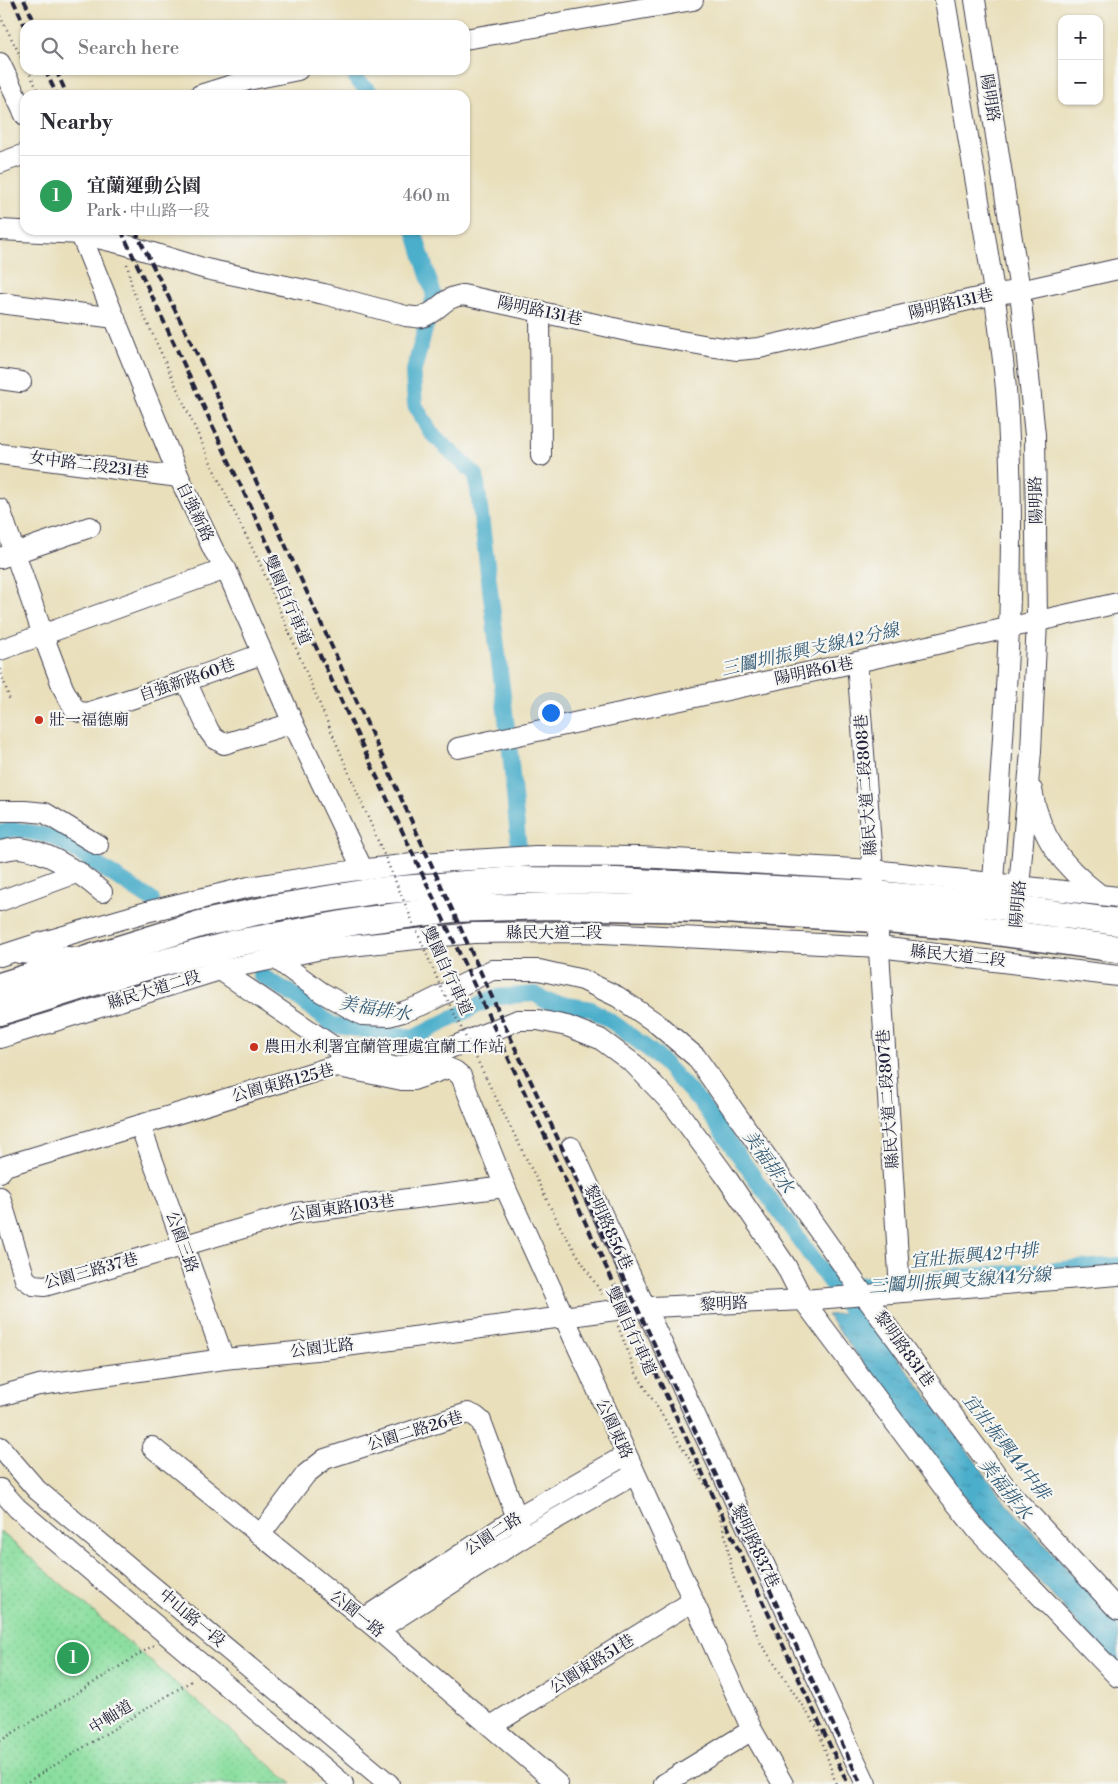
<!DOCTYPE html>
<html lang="en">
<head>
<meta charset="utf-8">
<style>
  body { margin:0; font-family:"Libre Bodoni","Noto Serif TC",serif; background:#f2f2f3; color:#2b2b33 }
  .controls { position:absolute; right:15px; top:15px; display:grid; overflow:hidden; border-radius:10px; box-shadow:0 1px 4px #0004 }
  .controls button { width:45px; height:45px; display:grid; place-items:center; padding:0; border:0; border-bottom:1px solid #e1e1e2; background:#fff; color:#2b2b33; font:25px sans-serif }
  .you { position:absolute; left:550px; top:712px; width:18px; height:18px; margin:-12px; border:4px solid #fff; border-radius:50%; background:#1a73e8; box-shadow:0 0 0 8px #1a73e833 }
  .badge { display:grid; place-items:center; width:32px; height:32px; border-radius:50%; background:#1a73e8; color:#fff; font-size:16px; font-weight:700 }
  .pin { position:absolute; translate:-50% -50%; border:2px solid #fff; box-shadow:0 1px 5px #0006 }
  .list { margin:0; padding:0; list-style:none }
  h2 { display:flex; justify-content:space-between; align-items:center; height:65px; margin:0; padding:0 20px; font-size:21px }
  h2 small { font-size:16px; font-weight:400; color:#7c7c81 }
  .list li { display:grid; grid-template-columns:32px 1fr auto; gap:15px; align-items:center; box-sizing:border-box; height:80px; padding:0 20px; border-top:1px solid #e1e1e2 }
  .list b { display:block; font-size:19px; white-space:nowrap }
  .list p { margin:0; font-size:16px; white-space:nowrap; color:#7c7c81 }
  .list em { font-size:16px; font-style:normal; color:#7c7c81 }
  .icon { flex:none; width:28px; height:28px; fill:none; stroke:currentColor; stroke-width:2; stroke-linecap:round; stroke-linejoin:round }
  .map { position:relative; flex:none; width:1118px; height:1784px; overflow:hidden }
  .search { position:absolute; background:#fff; box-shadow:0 1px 4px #0004; left:20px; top:20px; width:450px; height:55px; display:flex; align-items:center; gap:12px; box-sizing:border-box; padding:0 18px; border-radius:15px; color:#7c7c81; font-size:19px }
  .panel { position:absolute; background:#fff; box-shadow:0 1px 4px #0004; left:20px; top:90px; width:450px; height:145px; border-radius:15px }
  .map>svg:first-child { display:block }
  .green { fill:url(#green-dots); stroke:#56806d }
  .water { fill:url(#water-ripples); stroke:#376883 }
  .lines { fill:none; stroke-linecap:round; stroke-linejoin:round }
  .canal { stroke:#4caecb; stroke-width:16 }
  .minor-casing { stroke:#403e4e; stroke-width:22 }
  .major-casing { stroke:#403e4e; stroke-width:29 }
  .path { stroke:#403e4e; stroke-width:2.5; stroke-dasharray:1 4; stroke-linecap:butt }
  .minor { stroke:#fff; stroke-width:20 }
  .major { stroke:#fff; stroke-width:26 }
  .rail { stroke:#22223b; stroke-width:4; stroke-dasharray:8 4; stroke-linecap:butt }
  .path-bridge { stroke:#403e4e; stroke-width:2.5; stroke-dasharray:1 4; stroke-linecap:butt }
  .poi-dot { fill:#c8321e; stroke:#f6f6f2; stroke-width:2 }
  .labels { text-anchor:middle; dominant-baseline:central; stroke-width:4.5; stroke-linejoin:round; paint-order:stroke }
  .street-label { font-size:16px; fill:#22223b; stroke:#f6f6f2 }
  .poi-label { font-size:16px; fill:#22223b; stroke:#f6f6f2; text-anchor:start }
  .water-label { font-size:18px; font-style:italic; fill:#335a75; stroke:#f6f6f2 }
</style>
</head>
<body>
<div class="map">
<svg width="1118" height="1784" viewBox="0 0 1118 1784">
  <defs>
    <pattern id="green-dots" width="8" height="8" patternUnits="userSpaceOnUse" patternTransform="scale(1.25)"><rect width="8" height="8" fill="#8ade9f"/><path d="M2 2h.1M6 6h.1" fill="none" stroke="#77be8a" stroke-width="1.8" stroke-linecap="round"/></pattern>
    <pattern id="water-ripples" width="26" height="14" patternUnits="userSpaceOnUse" patternTransform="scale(1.25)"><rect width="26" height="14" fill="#4caecb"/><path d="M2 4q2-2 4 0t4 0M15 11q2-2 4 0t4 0" fill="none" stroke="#3f8da6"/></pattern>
  </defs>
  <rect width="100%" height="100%" fill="#f6f6f2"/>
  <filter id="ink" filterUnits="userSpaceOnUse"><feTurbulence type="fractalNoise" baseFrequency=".02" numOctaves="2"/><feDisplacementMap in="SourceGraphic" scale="10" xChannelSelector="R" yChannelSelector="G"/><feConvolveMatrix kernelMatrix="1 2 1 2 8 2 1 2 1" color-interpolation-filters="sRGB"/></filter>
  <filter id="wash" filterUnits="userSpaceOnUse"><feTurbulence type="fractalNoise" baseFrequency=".0096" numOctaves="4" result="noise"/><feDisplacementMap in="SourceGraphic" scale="20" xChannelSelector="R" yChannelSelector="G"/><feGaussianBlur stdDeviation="1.12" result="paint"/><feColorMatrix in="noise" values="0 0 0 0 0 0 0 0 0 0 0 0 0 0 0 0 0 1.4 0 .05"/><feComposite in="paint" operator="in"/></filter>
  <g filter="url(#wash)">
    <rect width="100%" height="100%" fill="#e9dfbb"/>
    <path class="green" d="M0 1531 292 1784H0Z"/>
    <path class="water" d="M864 1312 1008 1505 1118 1623V1668L973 1509 827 1315Z"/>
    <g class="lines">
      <g class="canal">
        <path d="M356 79 373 95"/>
        <path d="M414 230 434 296 413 374 415 405 431 433 476 475 510 752 519 849"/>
        <path d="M0 833 14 829 54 837 152 900"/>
        <path d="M260 975 296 996 332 1025 413 1038 494 997 535 994 545 1001 591 1009 615 1024 656 1055 701 1103 864 1330"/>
        <path d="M846 1286 912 1280 1118 1265"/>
      </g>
    </g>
  </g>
  <g filter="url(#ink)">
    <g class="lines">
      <g class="minor-casing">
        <g id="minor">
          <path d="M945 0C956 67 968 134 979 201 990 263 1000 326 1006 389 1019 557 1004 728 992 895"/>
          <path d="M975 0 1020 291 1035 435 1037 621 1031 751 1018 899"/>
          <path d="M465 39 693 0"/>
          <path d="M0 63 25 115"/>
          <path d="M200 95 248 80 298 70"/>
          <path d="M0 163 25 154"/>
          <path d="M0 230 81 234 123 244 206 269 324 294 406 316C413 317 421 319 427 315 442 308 442 298 463 295L641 334 709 346 738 350 759 348 995 294 1020 291 1118 269"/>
          <path d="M0 303 115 318"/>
          <path d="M540 311 541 456"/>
          <path d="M0 379 21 382"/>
          <path d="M0 454 179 477"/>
          <path d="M0 509 43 635 63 688 75 710 80 712 87 713 186 681 262 654"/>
          <path d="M0 558 90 527"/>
          <path d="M226 569 293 723 363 870"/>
          <path d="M0 650 226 569 214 551 179 477 79 230"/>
          <path d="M857 662 874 883"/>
          <path d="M186 681 209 731 214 738 224 744 293 723"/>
          <path d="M458 748 857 662 1118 603"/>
          <path d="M1032 790C1040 837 1062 866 1099 894"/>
          <path d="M0 811H25L45 813 98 845"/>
          <path d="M0 851C6 850 13 848 20 848 51 852 79 872 102 892"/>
          <path d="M0 901 79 872"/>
          <path d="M878 934 900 1291"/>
          <path d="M19 953 80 958"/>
          <path d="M0 956 43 942 150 911 249 887 350 871 421 863 536 856 639 857 873 870 1118 897"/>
          <path d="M276 959 321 992 362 1015 389 1016 403 1012 422 1005 492 970H539L583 980 618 997 656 1023 696 1057 864 1295 1010 1493 1118 1610"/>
          <path d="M220 970 346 1055 397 1068 428 1057 518 1020H538L567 1026 600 1039 634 1064 674 1106 724 1174 786 1266 803 1300 947 1492 978 1531 1118 1677"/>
          <path d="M0 1038 220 970 322 949 473 933 583 932 879 947 1118 976"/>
          <path d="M140 1125 224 1359"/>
          <path d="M571 1147 866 1784"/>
          <path d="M0 1172 5 1166 334 1066 402 1080H413L448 1068 455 1071 461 1076 505 1187 752 1730 783 1784"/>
          <path d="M0 1197 25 1279 33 1285 45 1286 295 1213 505 1187"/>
          <path d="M0 1396 39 1385 224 1359 316 1350 631 1308 803 1300 1118 1275"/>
          <path d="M0 1447 37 1490 389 1784"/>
          <path d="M152 1447 378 1630 558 1784"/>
          <path d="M0 1489 17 1508 343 1784"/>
          <path d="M260 1535 306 1474 325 1459 468 1413 475 1416 481 1421 524 1537"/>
          <path d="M363 1619 516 1518 626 1455"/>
          <path d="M378 1630 524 1537 635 1474"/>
          <path d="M491 1726 693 1601"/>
          <path d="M664 1784 752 1730"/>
        </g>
      </g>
      <g class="major-casing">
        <g id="major">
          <path d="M0 986 200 924 279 907 375 891 517 880 617 881 874 894 991 905 1118 922"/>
          <path d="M0 1012 117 975 236 943 359 921 453 909 552 906 706 909 876 919 953 926 1118 949"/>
        </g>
      </g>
      <g class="path">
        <path d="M0 16 25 65"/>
        <path d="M28 70 40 95"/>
        <path d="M127 264 133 291 220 483 261 566 352 780"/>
        <path d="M0 669 10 701"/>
        <path d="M486 1078 562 1230 602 1294"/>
        <path d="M618 1326 636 1373 708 1489"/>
        <path d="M716 1505 726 1538 733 1576 760 1642 818 1729 836 1784"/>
        <path d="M0 1741 154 1645"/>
        <path d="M24 1784 193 1680"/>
      </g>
      <use href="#minor" class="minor"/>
      <use href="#major" class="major"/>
      <g class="rail">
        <path d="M13 0 25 26"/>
        <path d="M24 0 36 25"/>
        <path d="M45 70 57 95"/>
        <path d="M56 70 67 95"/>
        <path d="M121 230 848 1784"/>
        <path d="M135 230 209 378 518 1054 861 1784"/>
      </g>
      <path class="path-bridge" d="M352 780 439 983 486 1078"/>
    </g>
  </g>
  <g class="poi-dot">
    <circle cx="39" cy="720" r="5"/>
    <circle cx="254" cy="1047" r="5"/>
  </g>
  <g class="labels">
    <g class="street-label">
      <text transform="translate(990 98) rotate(81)">陽明路</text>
      <text transform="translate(951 304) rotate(-13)">陽明路131巷</text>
      <text transform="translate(540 311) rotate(12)">陽明路131巷</text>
      <text transform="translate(89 465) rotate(7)">女中路二段231巷</text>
      <text transform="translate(1036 500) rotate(-91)">陽明路</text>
      <text transform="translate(195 512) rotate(64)">自強新路</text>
      <text transform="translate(287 600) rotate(67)">雙園自行車道</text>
      <text transform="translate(814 671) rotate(-12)">陽明路61巷</text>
      <text transform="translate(187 680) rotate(-19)">自強新路60巷</text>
      <text transform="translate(866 785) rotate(-94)">縣民大道二段808巷</text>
      <text transform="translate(1018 904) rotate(-85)">陽明路</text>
      <text x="554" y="933">縣民大道二段</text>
      <text transform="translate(958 956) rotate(6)">縣民大道二段</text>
      <text transform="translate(447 971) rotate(65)">雙園自行車道</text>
      <text transform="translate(154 990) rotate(-17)">縣民大道二段</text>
      <text transform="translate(283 1083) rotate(-15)">公園東路125巷</text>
      <text transform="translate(888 1099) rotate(-94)">縣民大道二段807巷</text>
      <text transform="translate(342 1208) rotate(-8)">公園東路103巷</text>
      <text transform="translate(608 1227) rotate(65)">黎明路856巷</text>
      <text transform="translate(182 1242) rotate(70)">公園三路</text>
      <text transform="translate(91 1271) rotate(-15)">公園三路37巷</text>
      <text transform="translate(724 1304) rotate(-3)">黎明路</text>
      <text transform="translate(631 1331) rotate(65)">雙園自行車道</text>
      <text transform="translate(322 1348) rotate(-7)">公園北路</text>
      <text transform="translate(904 1349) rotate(54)">黎明路831巷</text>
      <text transform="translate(614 1429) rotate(65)">公園東路</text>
      <text transform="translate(415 1431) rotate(-17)">公園二路26巷</text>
      <text transform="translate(493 1534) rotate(-33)">公園二路</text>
      <text transform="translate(755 1546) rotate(65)">黎明路837巷</text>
      <text transform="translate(357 1614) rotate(39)">公園一路</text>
      <text transform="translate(192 1618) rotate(40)">中山路一段</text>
      <text transform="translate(592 1664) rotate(-32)">公園東路51巷</text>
      <text transform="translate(111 1717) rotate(-32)">中軸道</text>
    </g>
    <g class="poi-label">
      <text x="49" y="720">壯一福德廟</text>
      <text x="264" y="1047">農田水利署宜蘭管理處宜蘭工作站</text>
    </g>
    <g class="water-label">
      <text transform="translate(810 650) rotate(-13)">三鬮圳振興支線A2分線</text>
      <text transform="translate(375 1009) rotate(10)">美福排水</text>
      <text transform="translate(768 1162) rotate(54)">美福排水</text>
      <text transform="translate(974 1256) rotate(-5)">宜壯振興A2中排</text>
      <text transform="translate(960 1281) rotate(-4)">三鬮圳振興支線A4分線</text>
      <text transform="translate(1006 1447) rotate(52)">宜壯振興A4中排</text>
      <text transform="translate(1005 1489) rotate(51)">美福排水</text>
    </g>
  </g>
</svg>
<div class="controls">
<button>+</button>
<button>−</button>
</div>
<div class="you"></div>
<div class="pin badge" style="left:73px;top:1658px;background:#2e9e5b">1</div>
<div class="search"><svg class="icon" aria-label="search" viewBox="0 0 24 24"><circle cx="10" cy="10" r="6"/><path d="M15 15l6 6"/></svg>Search here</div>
<section class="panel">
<h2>Nearby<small></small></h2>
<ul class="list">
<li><span class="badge" style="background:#2e9e5b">1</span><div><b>宜蘭運動公園</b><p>Park · 中山路一段</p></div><em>460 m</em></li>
</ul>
</section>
</div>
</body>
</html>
